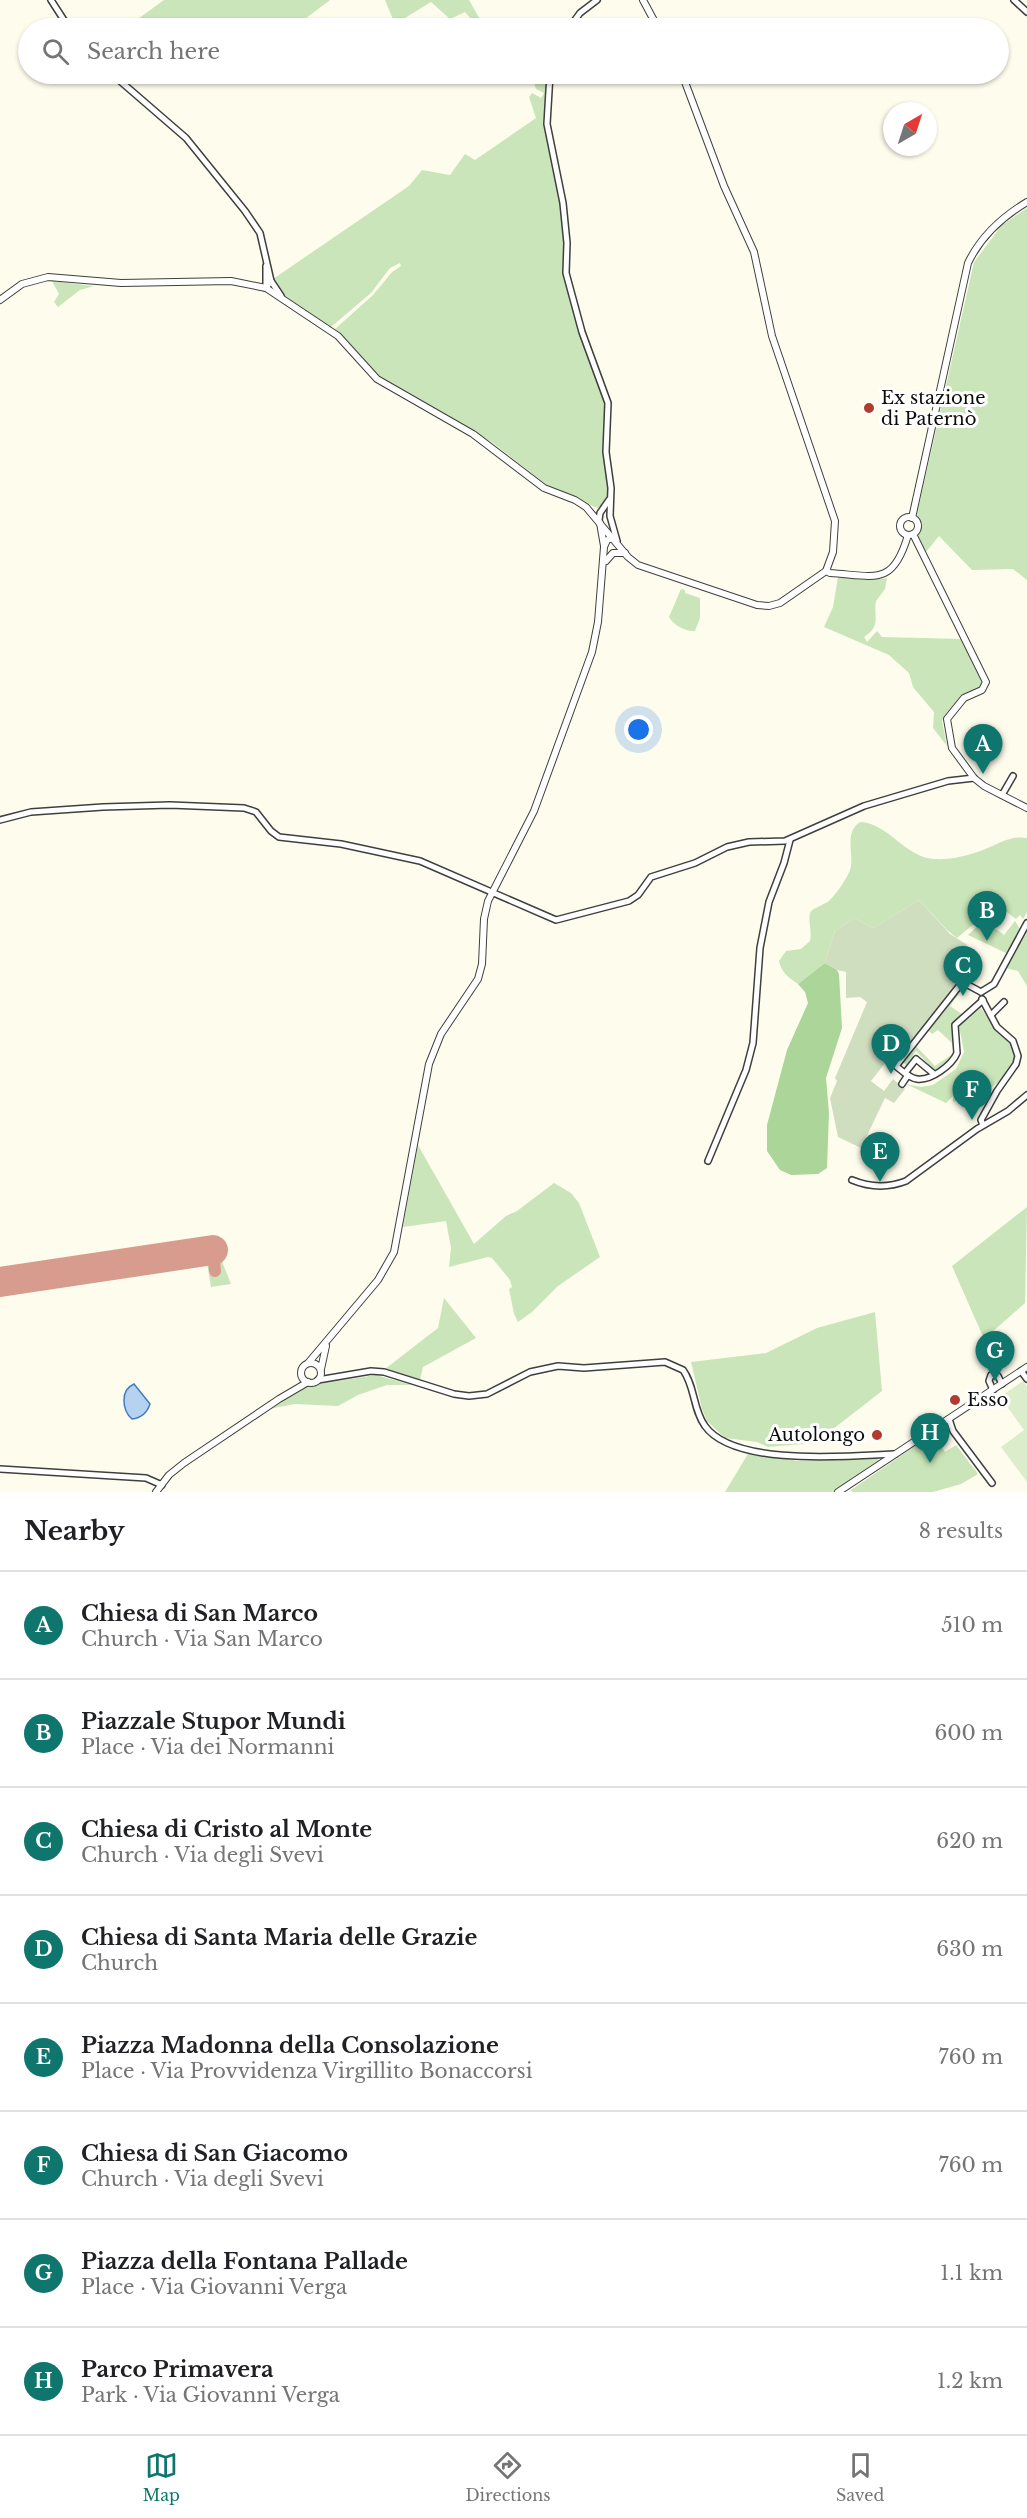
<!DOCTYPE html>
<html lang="en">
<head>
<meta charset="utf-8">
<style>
  body { margin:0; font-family:"Libre Baskerville",serif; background:#f2f2f2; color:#202124 }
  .compass { position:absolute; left:883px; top:102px; width:54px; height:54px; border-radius:50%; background:#fff; box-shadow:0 2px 4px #0004; rotate:39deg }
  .you { position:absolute; left:639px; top:730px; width:21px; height:21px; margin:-15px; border:4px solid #fff; border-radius:50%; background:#1a73e8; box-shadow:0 0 0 9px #1a73e833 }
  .badge { display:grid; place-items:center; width:39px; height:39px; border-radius:50%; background:#0f766e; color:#fff; font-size:20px; font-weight:700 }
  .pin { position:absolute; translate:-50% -50px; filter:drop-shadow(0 2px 3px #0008) }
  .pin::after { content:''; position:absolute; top:32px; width:21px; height:18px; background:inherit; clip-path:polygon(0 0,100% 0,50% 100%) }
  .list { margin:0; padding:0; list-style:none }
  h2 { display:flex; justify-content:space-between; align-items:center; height:78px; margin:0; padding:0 24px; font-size:26px }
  h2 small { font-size:20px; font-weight:400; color:#757577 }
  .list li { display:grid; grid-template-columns:39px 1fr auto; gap:18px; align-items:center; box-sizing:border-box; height:108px; padding:0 24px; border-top:2px solid #e0e0e0 }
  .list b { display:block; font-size:22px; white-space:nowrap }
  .list p { margin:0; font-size:20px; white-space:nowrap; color:#757577 }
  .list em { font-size:20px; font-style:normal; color:#757577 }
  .icon { flex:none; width:33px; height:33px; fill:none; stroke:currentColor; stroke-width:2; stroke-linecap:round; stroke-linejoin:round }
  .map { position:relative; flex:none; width:1027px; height:1492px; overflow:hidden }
  .search { position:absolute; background:#fff; box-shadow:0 2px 4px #0004; left:18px; right:18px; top:18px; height:66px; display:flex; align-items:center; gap:15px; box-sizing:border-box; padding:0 21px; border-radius:33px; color:#757577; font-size:22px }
  .sheet { height:942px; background:#fff }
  nav { display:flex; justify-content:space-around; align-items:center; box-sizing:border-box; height:84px; border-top:2px solid #e0e0e0; background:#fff; font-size:16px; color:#757577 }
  nav a { display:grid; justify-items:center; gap:3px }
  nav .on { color:#0f766e }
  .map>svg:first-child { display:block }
  .green { fill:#cae5b9 }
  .forest { fill:#acd59a }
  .cemetery { fill:#d0dec0 }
  .pitch { fill:#dcedcb }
  .water { fill:#b5d3f1; stroke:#427dc3; stroke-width:1.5 }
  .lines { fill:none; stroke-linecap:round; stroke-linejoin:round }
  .taxiway { stroke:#d89c8e; stroke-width:12 }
  .runway { stroke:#d89c8e; stroke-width:30 }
  .minor-casing { stroke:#3f3f3f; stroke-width:8 }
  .tertiary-casing { stroke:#3f3f3f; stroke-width:8 }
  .minor { stroke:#fff; stroke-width:5 }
  .tertiary { stroke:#fff; stroke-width:6 }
  .poi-dot { fill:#b23b2f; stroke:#fff; stroke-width:2 }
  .labels { text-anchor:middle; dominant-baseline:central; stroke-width:6; stroke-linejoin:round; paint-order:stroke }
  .poi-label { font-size:18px; fill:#0c0c0c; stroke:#fff; text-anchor:start }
</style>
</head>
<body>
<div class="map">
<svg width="1027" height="1492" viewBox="0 0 1027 1492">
  <rect width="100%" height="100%" fill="#fefded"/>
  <g class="green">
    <path d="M164 0H330L293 28H143L135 21Z"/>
    <path d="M385 0H469L485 28H479L465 12 450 19 431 2 395 24Z"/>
    <path d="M539 74H548L544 122 561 200 566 244 564 274 606 404 609 490 603 505 597 508 547 485 493 443 378 376 335 329 373 295 392 272 401 266 400 263 390 268 371 293 331 327C309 314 285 303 273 279L409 186 422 170 450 175 465 154 475 160 536 118 529 97 532 93 541 98 544 93 536 89 534 82Z"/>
    <path d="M1027 208V580L1013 569 972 570 939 536 926 552 918 538 921 525 917 514 974 262 1002 225Z"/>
    <path d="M52 281 94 286 80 290 58 307 54 302 59 294Z"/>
    <path d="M838 577 864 580 887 578 885 589 876 601C873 618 882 625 864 637L867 642 877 631 882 637 964 639 983 683 977 690 962 695 946 714 942 721 947 746 933 728 934 712 913 687 909 673 889 655 824 627 833 607Z"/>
    <path d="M681 589 685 590V593L700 598V618L695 631C686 632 673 625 669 617Z"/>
    <path d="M860 822C888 823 905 857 934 859 951 860 966 856 983 850 998 844 1011 835 1027 838V912L1023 919 1020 915 1016 919 1004 910 981 918 957 938 947 930 919 900 873 928 854 918 835 931 825 963 798 984C789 978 781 972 779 961L786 951 801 949 810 941C812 933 808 919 810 913 812 908 824 905 829 901 837 893 846 880 850 870 855 856 843 833 860 822Z"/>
    <path d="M1015 921 1020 929 1006 953 968 935 982 922 986 925 988 923 1004 935Z"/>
    <path d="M1027 933V986L1018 971 1005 968Z"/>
    <path d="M957 993 959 994 950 1006 963 1015 952 1024C951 1046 964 1060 934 1070L916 1051 906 1065 903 1062 916 1046 935 1066 954 1053 952 1043 938 1030 932 1034 928 1030Z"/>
    <path d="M981 1008 998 1033 1011 1042 1014 1050V1064L1005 1077 983 1094 953 1102V1096L946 1103 906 1084 921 1087 933 1085 956 1069 964 1052 959 1026Z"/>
    <path d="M418 1145 474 1244 506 1216 517 1211 554 1183 571 1193 579 1203 600 1257 558 1286 532 1312 518 1322 514 1314 509 1289 512 1287 510 1280 492 1258 488 1257 449 1267 451 1248 446 1221 403 1227Z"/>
    <path d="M1027 1207 1025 1303 984 1339 952 1266Z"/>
    <path d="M214 1236H218L223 1264 231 1284 211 1287 207 1263 0 1294V1270Z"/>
    <path d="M444 1298 476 1338 423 1367 420 1380 385 1369 438 1328Z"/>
    <path d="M875 1312 882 1391 815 1443 768 1447 757 1442 725 1438 707 1421 702 1409 691 1362 766 1353 817 1328Z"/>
    <path d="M376 1375 412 1385H387L358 1395 338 1406 295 1404 269 1409 300 1387Z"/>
    <path d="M927 1438 937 1440 945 1452 956 1445 978 1474 961 1484 933 1492H852L851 1490Z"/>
    <path d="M749 1452 798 1461 878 1459 880 1461 832 1492H725Z"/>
  </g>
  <path class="forest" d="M825 963 837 970 839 974 842 1028 826 1078 829 1113 827 1168 818 1174 791 1175 780 1170 767 1151V1125L787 1050 808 1003 805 992 798 984Z"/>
  <path class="cemetery" d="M919 900 950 934 966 944 971 953 964 967H961L955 978 959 981 954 989 891 1067 885 1063 871 1081 884 1091 893 1079 905 1089 894 1103 885 1098 861 1148 838 1137 830 1098 837 1081 835 1078 867 1002 860 997 846 998V972L837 970 825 963 835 931 854 918 873 928Z"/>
  <path class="pitch" d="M1023 1381 1027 1386V1482L1001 1447 1024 1430 1000 1397Z"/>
  <path class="water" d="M134 1384 150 1404C147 1413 141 1418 132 1419 122 1410 120 1390 134 1384Z"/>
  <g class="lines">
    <path class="taxiway" d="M213 1250 215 1271"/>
    <path class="runway" d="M0 1282 213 1250"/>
    <g class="minor-casing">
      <g id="minor">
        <path d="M51 0 69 28"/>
        <path d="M1014 0 1027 12"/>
        <path d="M569 28 580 13 597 0"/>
        <path d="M112 74 186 138 245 211 260 233 271 281 266 288"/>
        <path d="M550 74 547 124 563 203 567 243 566 273 582 332 608 403 606 452 611 488 610 516 617 541"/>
        <path d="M271 281 281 296"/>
        <path d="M266 288V266"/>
        <path d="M599 520 600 513 609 500"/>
        <path d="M1002 795 1013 776"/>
        <path d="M0 820 31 812 103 807 170 805 244 808 256 812 271 831 279 837 341 844 420 861 556 920 629 901 638 895 651 877 695 863 727 847 749 842 785 841 864 806 948 781 974 778"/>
        <path d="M981 992 968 985H960L896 1066C902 1071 909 1078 917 1079 931 1081 952 1065 957 1053L955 1025 983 1000"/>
        <path d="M981 992 994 984 1027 923"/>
        <path d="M982 999 997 1027 1013 1041 1018 1056 1016 1064 997 1091 981 1120 983 1125"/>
        <path d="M991 1015 1004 1002"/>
        <path d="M905 1073 916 1059 934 1074"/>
        <path d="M902 1084 908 1075"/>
        <path d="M708 1161 746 1070 753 1043 760 948 769 902 784 863 790 840"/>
        <path d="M852 1180C869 1187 888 1188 906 1181L977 1129 1008 1111 1027 1095"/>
        <path d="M1021 1371 1027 1379"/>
        <path d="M318 1380 371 1371 384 1372 454 1394 469 1396 487 1394 530 1372 558 1366 584 1368 665 1362 683 1370C695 1386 693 1410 705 1426 734 1467 850 1456 895 1454"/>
        <path d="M993 1390 989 1381 991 1375 998 1376 1002 1384"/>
        <path d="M949 1419 953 1431 992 1483"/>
        <path d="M0 1469 146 1478 162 1485"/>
      </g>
    </g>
    <g class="tertiary-casing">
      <g id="tertiary">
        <path d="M643 0 658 28"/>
        <path d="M0 300 22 284 48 277 121 283 231 281 266 288 338 336 377 379 473 434 544 488 575 500 586 507 628 557 638 565 757 605 769 606 780 603 826 571 833 552 835 521 772 336 754 252 724 186 682 74"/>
        <circle cx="909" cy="526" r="9"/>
        <path d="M912 518 968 263C981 236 1002 217 1027 202"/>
        <path d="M600 523 604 546"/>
        <path d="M913 534 986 682 982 690 964 698 947 719 952 748 974 778 984 786 1027 808"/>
        <path d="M606 561 613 553H625"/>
        <path d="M826 571 830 573C875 576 893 587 908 535"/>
        <path d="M309 1362 378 1280 394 1252 429 1064 441 1034 478 979 482 964 484 919 488 901 534 811 592 652 598 622 604 547 607 540 613 538"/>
        <circle cx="311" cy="1373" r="10"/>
        <path d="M321 1369 326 1346"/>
        <path d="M156 1492 169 1475 184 1463 279 1399 308 1382"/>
        <path d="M838 1492 1027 1367"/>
      </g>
    </g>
    <use href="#minor" class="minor"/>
    <use href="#tertiary" class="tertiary"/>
  </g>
  <g class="poi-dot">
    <circle cx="869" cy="408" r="6"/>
    <circle cx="955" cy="1400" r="6"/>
    <circle cx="877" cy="1435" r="6"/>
  </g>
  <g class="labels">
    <g class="poi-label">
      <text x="881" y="398">Ex stazione<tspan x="881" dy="21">di Paternò</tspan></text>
      <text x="967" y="1400">Esso</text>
      <text x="865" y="1435" text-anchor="end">Autolongo</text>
    </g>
  </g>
</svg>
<svg class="compass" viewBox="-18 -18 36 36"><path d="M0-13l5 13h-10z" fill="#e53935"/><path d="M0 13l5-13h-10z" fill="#757577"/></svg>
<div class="you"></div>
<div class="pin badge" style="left:983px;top:774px">A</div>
<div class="pin badge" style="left:987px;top:941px">B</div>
<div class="pin badge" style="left:963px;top:996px">C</div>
<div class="pin badge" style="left:891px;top:1074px">D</div>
<div class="pin badge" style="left:880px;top:1182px">E</div>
<div class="pin badge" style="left:972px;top:1120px">F</div>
<div class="pin badge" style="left:995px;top:1381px">G</div>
<div class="pin badge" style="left:930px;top:1463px">H</div>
<div class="search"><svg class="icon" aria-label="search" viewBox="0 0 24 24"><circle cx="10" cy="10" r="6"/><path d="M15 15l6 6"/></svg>Search here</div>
</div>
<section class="sheet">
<h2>Nearby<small>8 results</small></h2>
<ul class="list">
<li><span class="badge">A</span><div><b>Chiesa di San Marco</b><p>Church · Via San Marco</p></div><em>510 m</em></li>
<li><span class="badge">B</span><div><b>Piazzale Stupor Mundi</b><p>Place · Via dei Normanni</p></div><em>600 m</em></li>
<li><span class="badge">C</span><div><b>Chiesa di Cristo al Monte</b><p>Church · Via degli Svevi</p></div><em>620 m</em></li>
<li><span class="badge">D</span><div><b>Chiesa di Santa Maria delle Grazie</b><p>Church</p></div><em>630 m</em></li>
<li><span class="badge">E</span><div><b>Piazza Madonna della Consolazione</b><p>Place · Via Provvidenza Virgillito Bonaccorsi</p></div><em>760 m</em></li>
<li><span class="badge">F</span><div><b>Chiesa di San Giacomo</b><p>Church · Via degli Svevi</p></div><em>760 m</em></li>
<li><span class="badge">G</span><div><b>Piazza della Fontana Pallade</b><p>Place · Via Giovanni Verga</p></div><em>1.1 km</em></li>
<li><span class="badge">H</span><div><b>Parco Primavera</b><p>Park · Via Giovanni Verga</p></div><em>1.2 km</em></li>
</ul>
</section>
<nav>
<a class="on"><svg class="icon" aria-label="map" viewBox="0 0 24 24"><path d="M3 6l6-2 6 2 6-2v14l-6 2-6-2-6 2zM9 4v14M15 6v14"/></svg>Map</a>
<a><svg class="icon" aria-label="directions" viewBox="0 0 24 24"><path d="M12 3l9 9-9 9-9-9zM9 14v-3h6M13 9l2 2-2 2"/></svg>Directions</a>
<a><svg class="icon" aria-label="saved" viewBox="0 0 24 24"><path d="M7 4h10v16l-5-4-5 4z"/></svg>Saved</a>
</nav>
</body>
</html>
